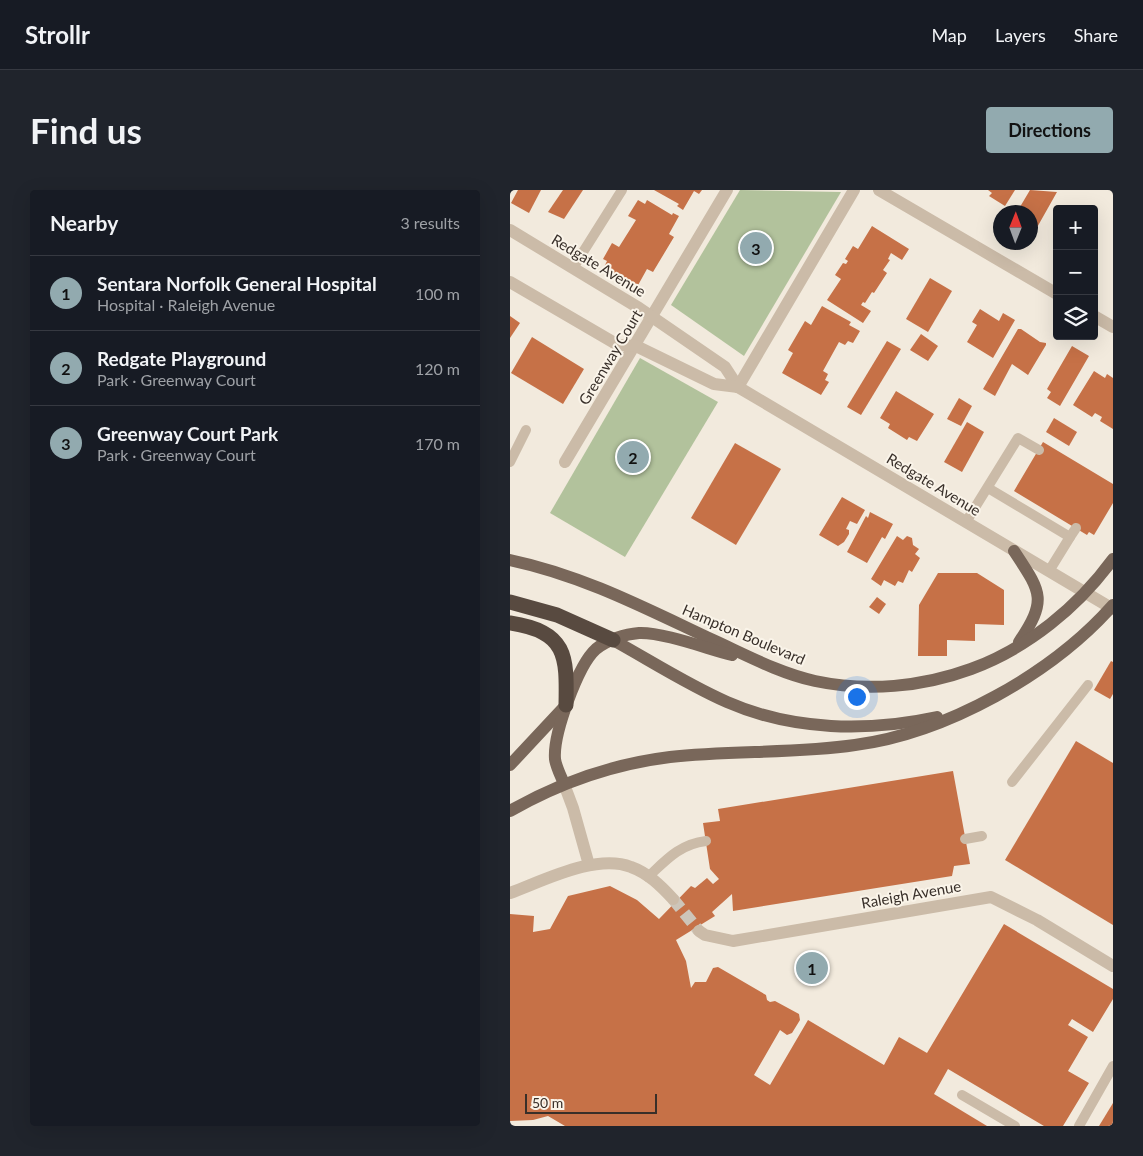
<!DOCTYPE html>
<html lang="en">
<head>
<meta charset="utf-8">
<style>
  body { margin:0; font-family:Lato,sans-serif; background:#20242c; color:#f1f3f6 }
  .controls { position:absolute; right:15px; top:15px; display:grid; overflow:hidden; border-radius:5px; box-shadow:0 5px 20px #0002 }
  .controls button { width:45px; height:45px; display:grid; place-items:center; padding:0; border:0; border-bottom:1px solid #363941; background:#171b24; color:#f1f3f6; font:25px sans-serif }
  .compass { position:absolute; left:483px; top:15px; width:45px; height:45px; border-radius:50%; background:#171b24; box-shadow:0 5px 20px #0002; rotate:1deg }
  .scale { position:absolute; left:15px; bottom:12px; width:132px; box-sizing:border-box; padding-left:5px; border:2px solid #382f29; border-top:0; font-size:14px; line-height:18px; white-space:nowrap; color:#382f29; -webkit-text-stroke:4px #faf4e9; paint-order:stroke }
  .you { position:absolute; left:346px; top:506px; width:18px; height:18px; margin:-12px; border:4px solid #fff; border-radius:50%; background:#1a73e8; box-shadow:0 0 0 8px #1a73e833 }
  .badge { display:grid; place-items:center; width:32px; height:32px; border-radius:50%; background:#92aaaf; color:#111; font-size:16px; font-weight:700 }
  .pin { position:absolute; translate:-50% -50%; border:2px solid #fff; box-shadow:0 1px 5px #0006 }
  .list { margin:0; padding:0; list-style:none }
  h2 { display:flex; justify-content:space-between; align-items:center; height:65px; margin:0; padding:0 20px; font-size:21px }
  h2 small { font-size:16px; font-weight:400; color:#9ea1a6 }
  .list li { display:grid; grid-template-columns:32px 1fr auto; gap:15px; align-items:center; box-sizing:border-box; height:75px; padding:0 20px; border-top:1px solid #363941 }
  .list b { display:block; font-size:19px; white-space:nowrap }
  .list p { margin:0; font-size:16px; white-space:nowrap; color:#9ea1a6 }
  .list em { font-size:16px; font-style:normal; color:#9ea1a6 }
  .icon { flex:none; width:28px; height:28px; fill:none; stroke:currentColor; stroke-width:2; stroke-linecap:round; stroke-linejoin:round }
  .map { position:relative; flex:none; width:603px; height:936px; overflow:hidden; border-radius:5px }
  header { display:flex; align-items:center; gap:30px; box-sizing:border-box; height:70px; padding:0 25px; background:#171b24; border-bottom:1px solid #363941 }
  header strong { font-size:24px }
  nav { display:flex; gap:28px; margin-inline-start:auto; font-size:18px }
  .intro { display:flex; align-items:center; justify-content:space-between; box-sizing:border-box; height:120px; padding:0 30px }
  h1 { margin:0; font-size:35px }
  .button { padding:12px 22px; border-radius:5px; background:#92aaaf; color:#111; font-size:18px; font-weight:700 }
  main { display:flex; gap:30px; padding:0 30px }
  aside { flex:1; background:#171b24; border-radius:5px; box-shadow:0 5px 20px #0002 }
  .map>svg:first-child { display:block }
  .green { fill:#b2c29c }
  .building { fill:#c67147 }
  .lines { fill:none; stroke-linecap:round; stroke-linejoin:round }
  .minor-tunnel { stroke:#cdc5b9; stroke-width:12; stroke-dasharray:12 6; stroke-linecap:butt }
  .service { stroke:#cbbba8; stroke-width:10 }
  .minor { stroke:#cbbba8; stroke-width:12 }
  .tertiary { stroke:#cbbba8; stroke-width:12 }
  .primary { stroke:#79675a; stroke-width:12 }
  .motorway { stroke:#584a40; stroke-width:15 }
  .labels { text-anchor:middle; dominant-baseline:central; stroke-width:4; stroke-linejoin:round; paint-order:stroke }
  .street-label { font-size:15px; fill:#382f29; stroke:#faf4e9 }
</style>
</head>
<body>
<header>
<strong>Strollr</strong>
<nav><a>Map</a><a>Layers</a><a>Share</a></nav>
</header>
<div class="intro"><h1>Find us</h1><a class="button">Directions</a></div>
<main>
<aside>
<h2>Nearby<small>3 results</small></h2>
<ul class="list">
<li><span class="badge">1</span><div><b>Sentara Norfolk General Hospital</b><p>Hospital · Raleigh Avenue</p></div><em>100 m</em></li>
<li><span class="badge">2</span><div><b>Redgate Playground</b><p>Park · Greenway Court</p></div><em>120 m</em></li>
<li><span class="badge">3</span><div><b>Greenway Court Park</b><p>Park · Greenway Court</p></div><em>170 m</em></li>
</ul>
</aside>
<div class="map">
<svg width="603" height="936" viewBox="0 0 603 936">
  <rect width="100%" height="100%" fill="#f2eadd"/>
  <g class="green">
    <path d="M230 0 331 2 234 166 161 115Z"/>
    <path d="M130 168 208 212 115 367 40 323Z"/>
  </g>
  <g class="building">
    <path d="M8 0H31L19 23 1 13Z"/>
    <path d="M53 0H73L54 29 38 22Z"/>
    <path d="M144 0H192L189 4 184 1 173 20 167 16 169 14Z"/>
    <path d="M478 0H505L495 16 479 6 482 3Z"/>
    <path d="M520 0 547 2 525 41 520 39V22H507Z"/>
    <path d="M128 10 135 14 137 10 162 25 163 23 169 26 159 44 164 47 143 82 137 79 127 97 94 77 97 71 93 69 102 53 109 57 126 30 118 26Z"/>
    <path d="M362 36 399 59 392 70 381 63 378 69 380 70 373 80 377 83 364 103 362 102 355 113 353 112 351 115 361 121 353 133 317 110 331 89 325 85 333 73 336 74 338 71 335 69 343 56 348 59Z"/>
    <path d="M420 88 442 101 418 142 396 129Z"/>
    <path d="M312 116 341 132 339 135 350 141 343 153 338 151 335 155 329 152 313 181 318 184 315 190 319 192 311 205 272 183 283 163 278 160 295 131 301 135Z"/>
    <path d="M470 119 489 131 493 123 505 130 483 168 457 152 467 135 462 132Z"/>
    <path d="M0 126 10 133 0 148Z"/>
    <path d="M508 139H511L530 152 536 153V155L518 185 502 174 485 206 473 199Z"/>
    <path d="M411 144 428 156 418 171 400 160Z"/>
    <path d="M22 147 74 179 53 214 1 183Z"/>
    <path d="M377 151 391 159 351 225 337 217Z"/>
    <path d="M562 156 579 166 550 216 537 208 541 202 537 199Z"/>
    <path d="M584 181 595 188 597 184 603 188V239L590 231 592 227 585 223 582 227 563 215Z"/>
    <path d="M386 201 424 224 407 251 399 247 397 250 378 238 380 234 370 228Z"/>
    <path d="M449 208 462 216 451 236 437 229Z"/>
    <path d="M544 228 567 242 559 256 536 242Z"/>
    <path d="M457 232 474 242 452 282 434 272Z"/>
    <path d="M533 252 603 294V313L584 345 579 342 577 345 504 301Z"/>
    <path d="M225 253 271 279 226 355 181 328Z"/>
    <path d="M332 307 355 320 347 334 340 331 336 339 339 340V344L334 352 328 356 309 345Z"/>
    <path d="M360 322 383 334 375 349 372 347 357 373 337 362 356 326 358 328Z"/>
    <path d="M387 346 393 350 397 346 402 348 403 355 409 359 405 364 410 368 402 382 399 380 393 393 388 391 385 396 374 390 371 396 361 389Z"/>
    <path d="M428 383H467L494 400V435L465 434V451L437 450V466H408L409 415Z"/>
    <path d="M367 407 376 414 369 424 359 417Z"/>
    <path d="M601 471 603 472V504L600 509 584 500Z"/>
    <path d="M566 551 603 573V735L495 670Z"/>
    <path d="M443 581 460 674 444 676 442 686 223 721 222 704 202 722 205 726 166 750 176 771 181 798 185 792H196L203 778 208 777 256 805 257 810 260 812 265 811 289 824 290 830 282 843 277 845 270 840 244 885 260 895 298 830 374 875 389 847 417 863 494 734 603 799V809L583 842 562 829 558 835 578 847 558 881 579 893 553 936H534L438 879 424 904 477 936H55L38 926 23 930 0 931V724L24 726 23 742 40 739 58 706 100 696 127 710 149 729 181 696 185 698 197 688 203 694 209 689 200 679 193 633 210 631 208 619Z"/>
    <path d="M603 913V936H589Z"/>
  </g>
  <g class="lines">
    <path class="minor-tunnel" d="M163 709 189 741"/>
    <g class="service">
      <path d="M63 78 112 0"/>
      <path d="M0 272 16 240"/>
      <path d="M478 298 560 347 539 381"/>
      <path d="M456 332 508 248 529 260"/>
      <path d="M560 347 566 338"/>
      <path d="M502 592 578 495"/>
      <path d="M455 649 472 646"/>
      <path d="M138 687C156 670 170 654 196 651"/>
      <path d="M452 905 505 936"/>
      <path d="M569 936 603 876"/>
    </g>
    <g class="minor">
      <path d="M369 0 547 104"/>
      <path d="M584 126 603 137"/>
      <path d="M228 197 344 0"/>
      <path d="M55 272 217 0"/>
      <path d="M54 594 63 618 79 675"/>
      <path d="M0 703C33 691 86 663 121 677 138 683 151 696 163 709"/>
      <path d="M189 741 195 745 223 751 481 707 527 730 603 776"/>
    </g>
    <g class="tertiary">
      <path d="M0 40 129 118 215 177 228 197 603 419"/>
      <path d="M0 92 108 155 126 156 204 194 228 197"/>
    </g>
    <g class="primary">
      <path d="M504 361C531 402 538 409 509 452"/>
      <path d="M0 370C72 385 137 419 203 450 236 465 269 483 305 491 357 502 412 497 461 479 518 458 568 417 603 369"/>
      <path d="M103 450C141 471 178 495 217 512 283 541 358 542 427 527"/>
      <path d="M0 575 56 515"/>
      <path d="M54 594C51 586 46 577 45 569 43 544 68 475 86 459 97 450 115 444 129 443 153 442 198 459 222 465"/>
      <path d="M0 621C49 593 103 574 160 567 221 560 284 564 345 555 436 543 542 484 603 415"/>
    </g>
    <g class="motorway">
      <path d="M0 412 47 425 103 450"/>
      <path d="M0 433C57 442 57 465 56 515"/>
    </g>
  </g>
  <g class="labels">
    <g class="street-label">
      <text transform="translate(89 75) rotate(31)">Redgate Avenue</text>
      <text transform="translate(100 167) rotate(-59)">Greenway Court</text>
      <text transform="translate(424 294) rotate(31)">Redgate Avenue</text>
      <text transform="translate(234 444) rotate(23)">Hampton Boulevard</text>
      <text transform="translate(401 704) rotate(-10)">Raleigh Avenue</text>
    </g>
  </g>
</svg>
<div class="controls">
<button>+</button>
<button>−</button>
<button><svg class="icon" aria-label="layers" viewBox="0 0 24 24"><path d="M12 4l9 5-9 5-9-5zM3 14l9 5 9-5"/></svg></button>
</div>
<svg class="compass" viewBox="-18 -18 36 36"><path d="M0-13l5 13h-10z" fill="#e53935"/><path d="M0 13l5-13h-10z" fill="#9ea1a6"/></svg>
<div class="scale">50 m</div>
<div class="you"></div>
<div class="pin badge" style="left:302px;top:778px">1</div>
<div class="pin badge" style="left:123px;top:267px">2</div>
<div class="pin badge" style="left:246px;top:58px">3</div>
</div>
</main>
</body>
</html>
